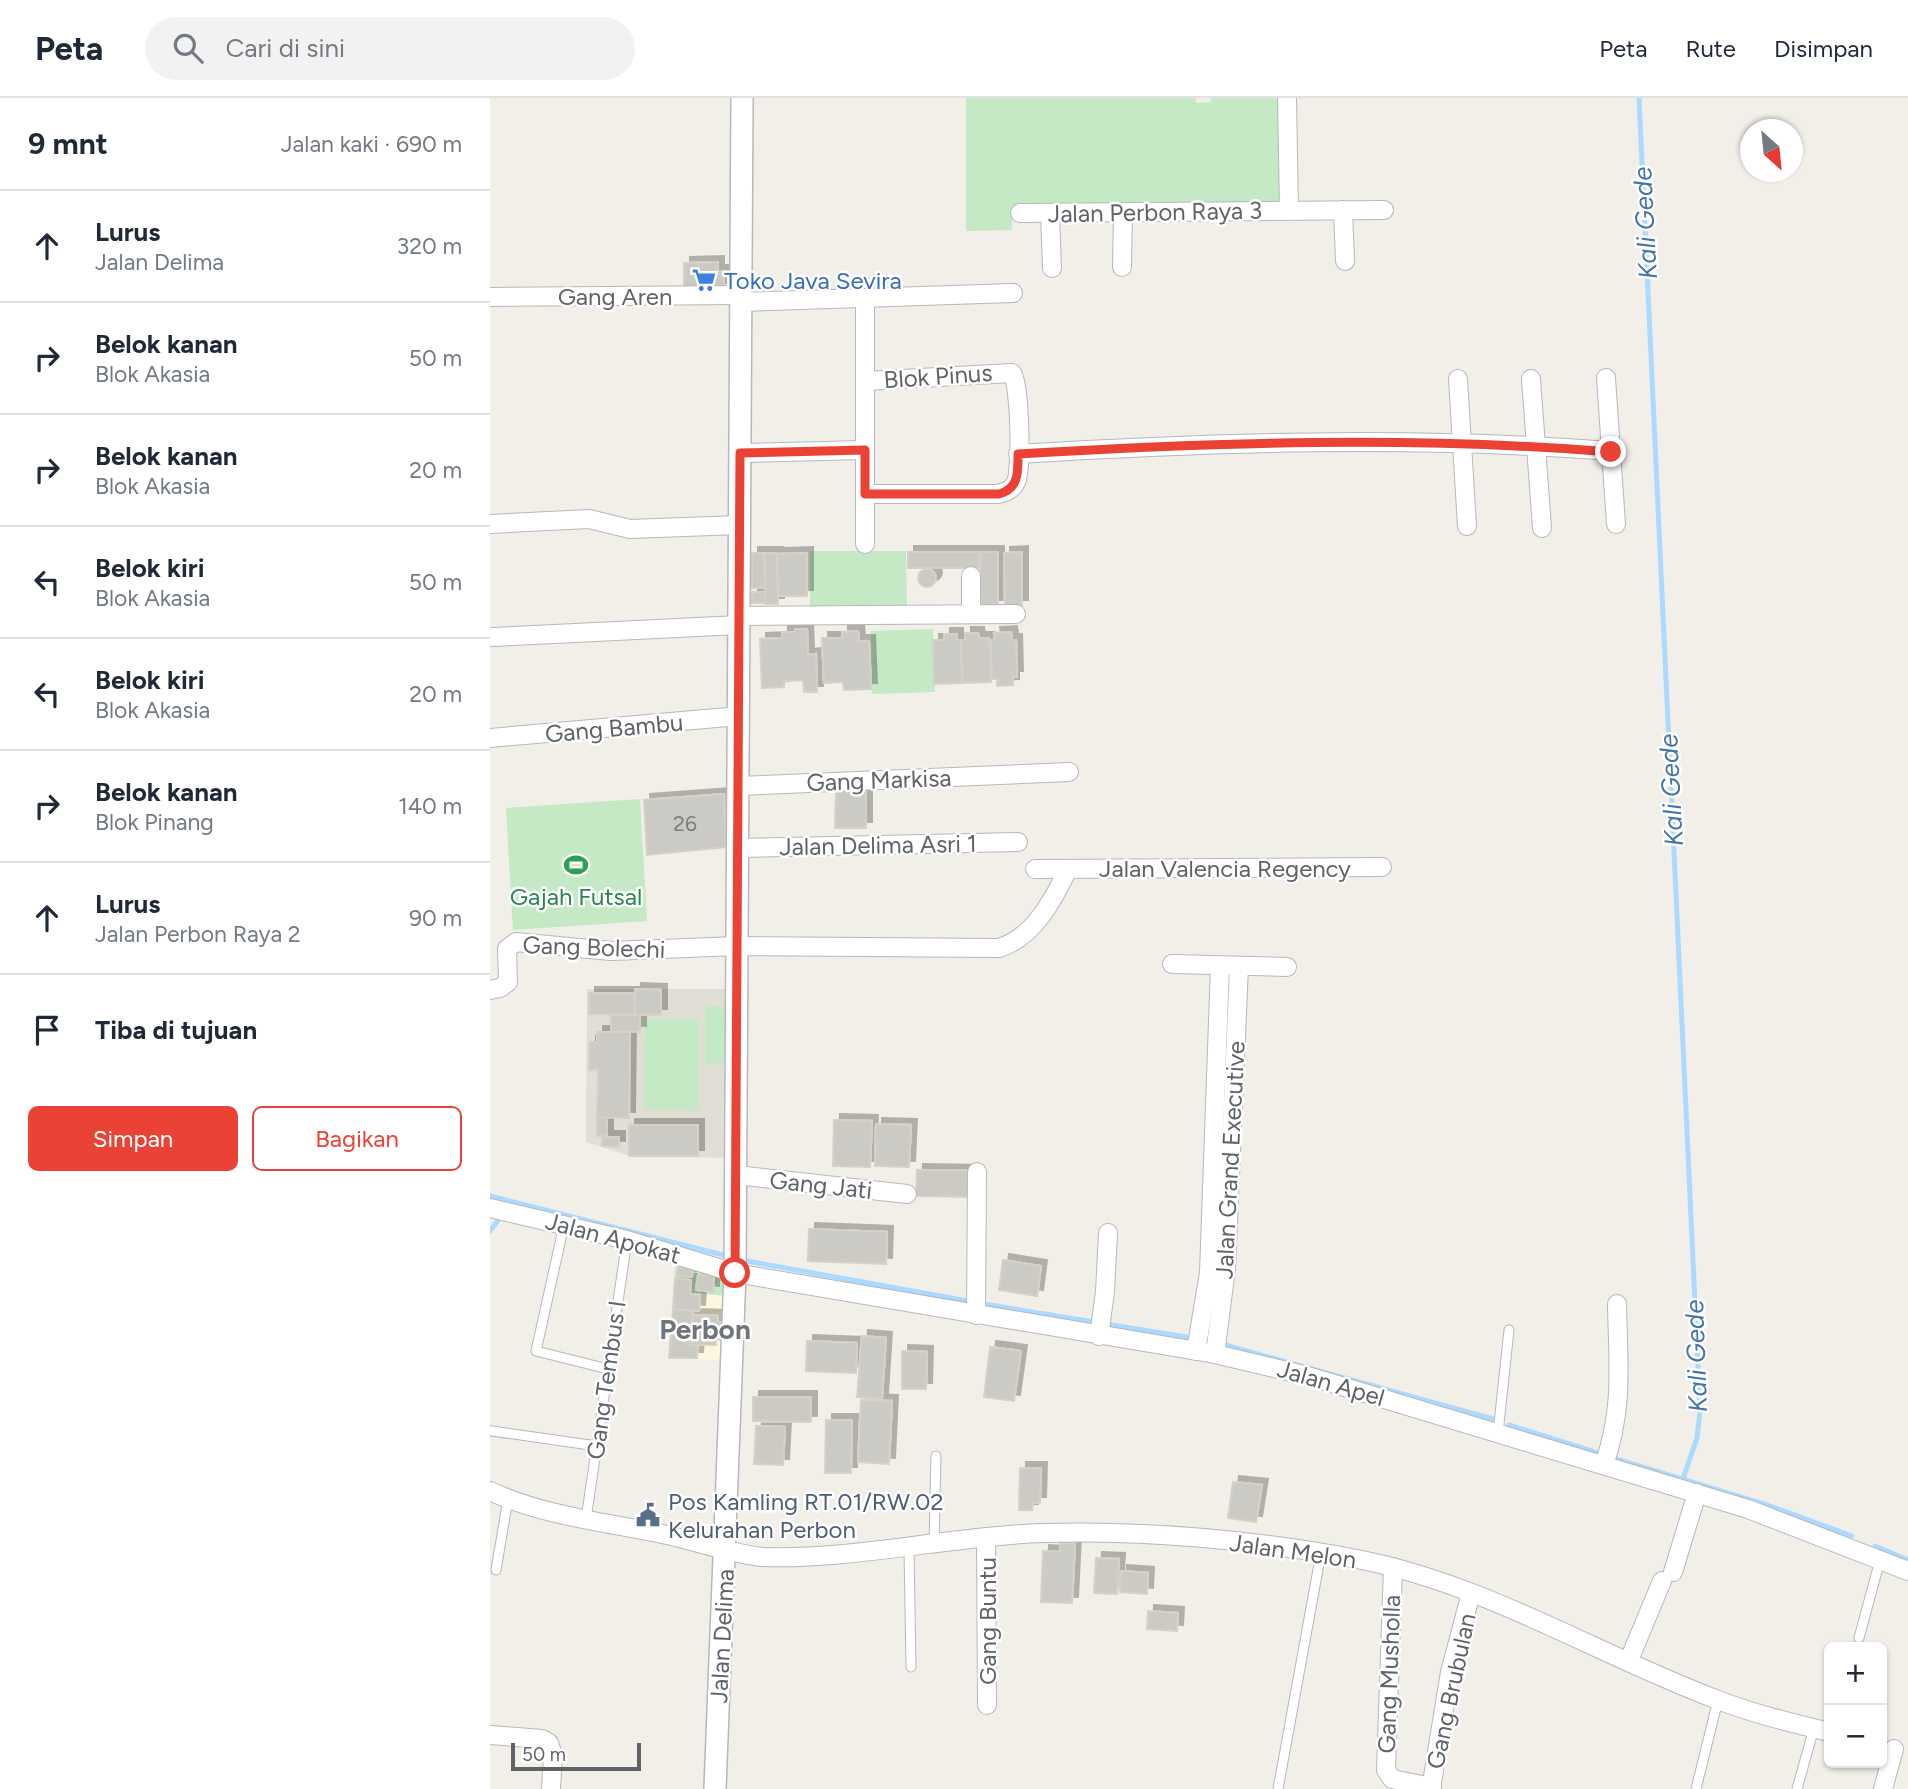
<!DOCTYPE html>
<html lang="id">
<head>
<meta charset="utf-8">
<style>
  body { margin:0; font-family:Figtree,sans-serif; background:#f2f2f3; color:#1f2937 }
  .controls { position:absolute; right:21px; bottom:21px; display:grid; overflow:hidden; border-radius:10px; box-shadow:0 2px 5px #0004 }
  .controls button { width:63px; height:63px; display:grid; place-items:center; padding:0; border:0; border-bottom:2px solid #e0e1e3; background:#fff; color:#1f2937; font:35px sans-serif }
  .compass { position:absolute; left:1250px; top:21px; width:63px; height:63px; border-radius:50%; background:#fff; box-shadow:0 2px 5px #0004; rotate:153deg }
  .scale { position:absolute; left:21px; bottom:18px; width:130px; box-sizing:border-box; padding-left:7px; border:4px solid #5f6368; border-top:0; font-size:19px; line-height:24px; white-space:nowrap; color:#5f6368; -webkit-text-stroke:5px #fff; paint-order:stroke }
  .stop { position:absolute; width:21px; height:21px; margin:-16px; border:5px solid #ea4335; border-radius:50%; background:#fff }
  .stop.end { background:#ea4335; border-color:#fff; box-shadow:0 2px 7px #0008 }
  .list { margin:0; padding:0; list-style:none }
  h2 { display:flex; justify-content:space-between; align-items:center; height:91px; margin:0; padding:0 28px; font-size:30px }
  h2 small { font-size:23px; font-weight:400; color:#747a83 }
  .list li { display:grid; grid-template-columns:46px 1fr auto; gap:21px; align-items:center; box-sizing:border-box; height:112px; padding:0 28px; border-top:2px solid #e0e1e3 }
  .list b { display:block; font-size:26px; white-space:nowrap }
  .list p { margin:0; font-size:23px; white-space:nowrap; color:#747a83 }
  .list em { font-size:23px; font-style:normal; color:#747a83 }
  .actions { display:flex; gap:14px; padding:21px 28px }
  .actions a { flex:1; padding:16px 0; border:2px solid #ea4335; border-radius:10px; text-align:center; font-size:24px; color:#ea4335 }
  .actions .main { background:#ea4335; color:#fff }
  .icon { flex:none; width:38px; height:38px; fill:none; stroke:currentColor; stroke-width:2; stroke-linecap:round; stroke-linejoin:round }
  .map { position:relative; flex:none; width:1418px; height:1691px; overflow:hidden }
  header { display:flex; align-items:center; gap:42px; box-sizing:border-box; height:98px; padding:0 35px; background:#fff; border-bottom:2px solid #e0e1e3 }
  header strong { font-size:33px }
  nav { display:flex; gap:38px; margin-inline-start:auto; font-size:24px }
  .search { width:490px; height:63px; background:#f2f2f3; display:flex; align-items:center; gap:18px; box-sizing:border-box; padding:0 24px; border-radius:38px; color:#747a83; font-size:26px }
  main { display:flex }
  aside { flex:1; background:#fff }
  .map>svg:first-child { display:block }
  .commercial { fill:#fef7e0 }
  .education { fill:#e1ded6 }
  .green { fill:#c5e8c5 }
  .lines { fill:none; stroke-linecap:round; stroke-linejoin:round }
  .stream { stroke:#aadaff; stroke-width:5 }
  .building { fill:#cccac5; stroke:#d6d1c6; stroke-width:2; filter:url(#shadow) }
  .service-casing { stroke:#b5b8bc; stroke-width:11 }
  .minor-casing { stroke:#b5b8bc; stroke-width:20 }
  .tertiary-casing { stroke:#b5b8bc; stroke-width:24 }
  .service { stroke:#fff; stroke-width:9 }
  .minor { stroke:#fff; stroke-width:18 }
  .tertiary { stroke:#fff; stroke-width:21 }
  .route { stroke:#ea4335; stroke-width:9 }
  .labels { text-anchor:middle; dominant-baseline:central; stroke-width:5; stroke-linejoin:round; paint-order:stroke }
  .number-label { font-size:21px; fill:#7a7d7f }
  .street-label { font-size:24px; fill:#5f6368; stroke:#fff }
  .shop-label { font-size:24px; fill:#366cbe; stroke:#fff; text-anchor:start }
  .leisure-label { font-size:24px; fill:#27864d; stroke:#fff }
  .service-label { font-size:24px; fill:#4e5e75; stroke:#fff; text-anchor:start }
  .water-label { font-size:26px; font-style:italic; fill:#4174aa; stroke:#fff }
  .quarter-label { font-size:28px; font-weight:bold; fill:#70757a; stroke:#fff }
</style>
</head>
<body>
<header>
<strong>Peta</strong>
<div class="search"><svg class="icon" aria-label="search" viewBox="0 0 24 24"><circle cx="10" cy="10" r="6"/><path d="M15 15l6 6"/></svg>Cari di sini</div>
<nav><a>Peta</a><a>Rute</a><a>Disimpan</a></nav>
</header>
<main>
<aside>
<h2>9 mnt<small>Jalan kaki · 690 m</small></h2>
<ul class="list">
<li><svg class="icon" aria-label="ahead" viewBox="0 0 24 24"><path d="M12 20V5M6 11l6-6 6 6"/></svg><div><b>Lurus</b><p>Jalan Delima</p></div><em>320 m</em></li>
<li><svg class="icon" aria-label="right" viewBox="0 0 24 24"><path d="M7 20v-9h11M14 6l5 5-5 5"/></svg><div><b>Belok kanan</b><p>Blok Akasia</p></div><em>50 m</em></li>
<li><svg class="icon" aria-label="right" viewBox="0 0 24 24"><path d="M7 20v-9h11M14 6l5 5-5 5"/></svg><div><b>Belok kanan</b><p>Blok Akasia</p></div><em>20 m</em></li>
<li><svg class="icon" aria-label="left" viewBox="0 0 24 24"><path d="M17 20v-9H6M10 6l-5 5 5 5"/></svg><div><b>Belok kiri</b><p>Blok Akasia</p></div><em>50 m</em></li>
<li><svg class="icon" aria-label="left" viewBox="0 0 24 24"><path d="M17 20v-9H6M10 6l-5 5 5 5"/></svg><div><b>Belok kiri</b><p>Blok Akasia</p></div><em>20 m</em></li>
<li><svg class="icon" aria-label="right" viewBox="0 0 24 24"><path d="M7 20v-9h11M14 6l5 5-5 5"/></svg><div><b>Belok kanan</b><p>Blok Pinang</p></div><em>140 m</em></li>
<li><svg class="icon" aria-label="ahead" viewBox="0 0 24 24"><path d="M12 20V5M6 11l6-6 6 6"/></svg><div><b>Lurus</b><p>Jalan Perbon Raya 2</p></div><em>90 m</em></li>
<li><svg class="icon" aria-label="arrive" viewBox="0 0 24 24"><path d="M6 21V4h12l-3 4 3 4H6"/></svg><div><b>Tiba di tujuan</b></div></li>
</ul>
<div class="actions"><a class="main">Simpan</a><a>Bagikan</a></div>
</aside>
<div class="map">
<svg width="1418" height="1691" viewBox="0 0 1418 1691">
  <defs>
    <filter id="shadow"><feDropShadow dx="6" dy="-6" stdDeviation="0" flood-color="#0004"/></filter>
  </defs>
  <rect width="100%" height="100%" fill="#f1efe8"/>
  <path class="commercial" d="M186 1164 236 1184 235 1262 178 1261Z"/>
  <path class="education" d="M97 891H239L238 1060 140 1058 96 1044Z"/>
  <g class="green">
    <path d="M476 0H706V5L721 4V0H793L795 108 522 109V132L476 133Z"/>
    <path d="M320 453H416L417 507 320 508Z"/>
    <path d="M443 531 445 594 382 596 381 533Z"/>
    <path d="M150 701 157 823 23 832 16 710Z"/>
    <rect x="215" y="908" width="20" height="59"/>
    <path d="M155 921H209V1013L154 1012Z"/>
    <path d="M186 1164 232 1179 237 1198 183 1193Z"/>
  </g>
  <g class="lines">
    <g class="stream">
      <path d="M1149 0 1210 1313 1207 1340 1193 1381"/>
      <path d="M0 1098 241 1159"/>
      <path d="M0 1133 12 1117"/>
      <path d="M251 1162 478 1203"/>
      <path d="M494 1206 702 1240"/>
      <path d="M735 1247 1003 1321"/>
      <path d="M1019 1327 1108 1355"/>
      <path d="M1126 1361 1277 1407 1362 1438"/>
      <path d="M1385 1448 1418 1462"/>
    </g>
  </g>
  <g class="building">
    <path d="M228 164V173H234V191L194 192V165Z"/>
    <rect x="418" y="454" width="71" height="16"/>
    <path d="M490 454H508V508H491Z"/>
    <path d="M532 454V508H515L514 455Z"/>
    <path d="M262 455H274L275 489 262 490Z"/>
    <path d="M275 455H287L288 506H275Z"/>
    <path d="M317 455V498H288V456Z"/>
    <circle cx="437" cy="480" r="9"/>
    <rect x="262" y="494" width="13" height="11"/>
    <path d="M305 531H317L318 557 326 556 327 594H314L313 582 294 583V589L272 590 270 541 292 540V534H305Z"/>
    <path d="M368 533 369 543H379L381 591 354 592 353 584 334 585 332 540H352V534Z"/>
    <path d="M521 534 522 542H526L527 579H523V587L507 588V581H502L501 542H505L504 535Z"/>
    <path d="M475 535H488L489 540H499L501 584 473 585 471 542H475Z"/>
    <path d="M454 536H467V542H471L472 585 444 586 443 542H454Z"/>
    <path d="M346 690H376V730H345Z"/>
    <path d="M234 696 236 749 157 757 154 702Z"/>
    <path d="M145 891 171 892V917H145Z"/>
    <path d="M99 895H144V917L99 916Z"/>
    <path d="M121 917H150V934L121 933Z"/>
    <path d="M107 934H140L139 1020 107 1019 108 972H99L100 944H107Z"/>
    <path d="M107 1020H117V1037L107 1038Z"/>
    <path d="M344 1022 382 1023 380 1069 343 1068Z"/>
    <path d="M386 1026 421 1027 419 1069 385 1068Z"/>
    <rect x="139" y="1027" width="69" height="31"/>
    <path d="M112 1039H129V1049L112 1048Z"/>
    <path d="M427 1072 484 1073 483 1099 426 1098Z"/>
    <path d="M319 1131 397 1134 396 1166 318 1163Z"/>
    <path d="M513 1162 551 1168 547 1198 509 1192Z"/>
    <path d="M188 1169 203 1171 202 1179 187 1178Z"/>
    <path d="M208 1177 224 1178 223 1194 206 1192Z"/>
    <path d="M185 1180 201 1182 200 1196 210 1197 209 1213 183 1211Z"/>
    <path d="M183 1211 203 1213 200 1247H208L207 1260H179Z"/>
    <path d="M203 1217 228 1218V1224L233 1225 231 1242 226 1241V1247L201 1246Z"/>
    <path d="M372 1238 396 1240 392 1301 367 1299Z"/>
    <path d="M317 1243 367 1245 366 1275 316 1273Z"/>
    <path d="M500 1249 531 1253 524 1303 494 1299Z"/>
    <path d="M412 1253 437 1254 436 1291H412Z"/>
    <path d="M263 1299H321V1324L263 1323Z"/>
    <path d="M371 1302 402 1303 399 1366 368 1364Z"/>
    <path d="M336 1322H362L361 1375H335Z"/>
    <path d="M266 1328 295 1329 293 1367 264 1366Z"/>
    <path d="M530 1370H551L550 1405H543L542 1412H529Z"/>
    <path d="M743 1384 772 1387 766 1424 738 1420Z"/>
    <path d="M570 1445H585L582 1505 551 1504 553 1453 570 1454Z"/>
    <path d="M606 1460 629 1461 627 1496 604 1495Z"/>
    <path d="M631 1473 658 1475 657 1496 630 1494Z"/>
    <path d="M658 1513 688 1515 687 1533 657 1531Z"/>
  </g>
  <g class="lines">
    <g class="service-casing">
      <g id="service">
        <path d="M74 1127 46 1253 118 1271"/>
        <path d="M2 1333 107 1348"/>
        <path d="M1008 1335 1019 1232"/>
        <path d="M96 1421 137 1142"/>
        <path d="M444 1446 446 1358"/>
        <path d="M419 1451 421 1569"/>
        <path d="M6 1472 18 1401"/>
        <path d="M1369 1540 1390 1462"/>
        <path d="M788 1691 831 1455"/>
        <path d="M1206 1691 1228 1602"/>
        <path d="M1307 1691 1324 1630"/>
      </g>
    </g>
    <g class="minor-casing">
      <g id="minor">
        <path d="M797 0 799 112"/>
        <path d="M853 112 855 163"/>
        <path d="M530 115 894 112"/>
        <path d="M560 115 562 170"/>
        <path d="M632 169 633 114"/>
        <path d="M0 199 251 197"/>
        <path d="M250 204 523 195"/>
        <path d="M1116 280 1126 426"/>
        <path d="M968 281 977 428"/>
        <path d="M1041 281 1052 430"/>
        <path d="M250 355 375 352"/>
        <path d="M528 356C726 344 923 338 1121 353"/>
        <path d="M375 396H508C516 394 522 392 526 384 532 371 530 285 522 275L375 283"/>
        <path d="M0 426 99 421 140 431 250 427"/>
        <path d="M375 446V200"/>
        <path d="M481 478V516"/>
        <path d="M249 518 526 516"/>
        <path d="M3 539 249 527"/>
        <path d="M0 640 249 618"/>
        <path d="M248 688 579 674"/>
        <path d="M248 750 528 744"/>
        <path d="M545 771 892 769"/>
        <path d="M682 866 797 869"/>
        <path d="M0 892 10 890 18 884 17 851 26 844 121 853 247 848 509 850C543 840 564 801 578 771"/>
        <path d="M246 1077 417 1096"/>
        <path d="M0 1110 137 1142 245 1175 725 1256 818 1278 1258 1411 1418 1473"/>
        <path d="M486 1217 487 1074"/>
        <path d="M609 1238 615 1194 618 1135"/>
        <path d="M706 1253 719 1175 730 868"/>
        <path d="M725 1256 736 1171 749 868"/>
        <path d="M1114 1367C1134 1309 1128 1266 1127 1206"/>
        <path d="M0 1393C54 1418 115 1424 172 1436 206 1443 238 1455 272 1459 367 1462 459 1438 553 1435 653 1432 769 1442 867 1461 996 1486 1106 1556 1228 1602 1264 1616 1302 1625 1339 1634"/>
        <path d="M496 1440 497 1607"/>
        <path d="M903 1469 896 1672 902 1681 942 1689"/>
        <path d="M1183 1474 1207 1395"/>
        <path d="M1139 1562 1172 1483"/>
        <path d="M0 1637 52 1641 59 1645 63 1657 61 1691"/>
        <path d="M941 1691 960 1574 981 1495"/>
        <path d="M1393 1691 1404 1651"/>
      </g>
    </g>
    <g class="tertiary-casing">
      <path id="tertiary" d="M225 1691 245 1175 252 0"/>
    </g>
    <use href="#service" class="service"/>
    <use href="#minor" class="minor"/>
    <use href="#tertiary" class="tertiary"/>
  </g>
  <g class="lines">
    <path class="route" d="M245 1175 250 355 375 352V396H509C529 391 528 374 528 356 726 344 923 338 1121 354"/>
  </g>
  <defs>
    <g id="supermarket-bare" transform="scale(1.89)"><path d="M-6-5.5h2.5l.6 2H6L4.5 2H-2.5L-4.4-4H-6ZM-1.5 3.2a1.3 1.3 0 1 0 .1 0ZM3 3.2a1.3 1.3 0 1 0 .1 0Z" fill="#3f7fe0" stroke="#fff" stroke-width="2.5" paint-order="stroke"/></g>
    <g id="stadium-bare" transform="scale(1.89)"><path d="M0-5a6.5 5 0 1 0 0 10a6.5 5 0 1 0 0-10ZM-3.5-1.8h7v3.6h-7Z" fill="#2e9e5b" stroke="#fff" stroke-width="2.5" paint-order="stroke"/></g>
    <g id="civic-bare" transform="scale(1.89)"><path d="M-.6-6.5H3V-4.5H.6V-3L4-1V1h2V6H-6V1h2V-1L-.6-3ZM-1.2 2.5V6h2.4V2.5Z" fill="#5c6f8a" stroke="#fff" stroke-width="2.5" paint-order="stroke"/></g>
  </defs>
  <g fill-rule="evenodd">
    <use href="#supermarket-bare" x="214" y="182"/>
    <use href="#stadium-bare" x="86" y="767"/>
    <use href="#civic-bare" x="158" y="1417"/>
  </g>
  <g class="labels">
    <g class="number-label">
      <text x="195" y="725">26</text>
    </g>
    <g class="street-label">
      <text transform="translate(665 114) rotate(-1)">Jalan Perbon Raya 3</text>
      <text x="125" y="198">Gang Aren</text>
      <text transform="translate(448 278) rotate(-4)">Blok Pinus</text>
      <text transform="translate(124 630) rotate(-5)">Gang Bambu</text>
      <text transform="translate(389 682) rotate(-2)">Gang Markisa</text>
      <text transform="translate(388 747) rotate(-1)">Jalan Delima Asri 1</text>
      <text x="735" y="770">Jalan Valencia Regency</text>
      <text transform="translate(104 849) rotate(2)">Gang Bolechi</text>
      <text transform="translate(740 1062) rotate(-87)">Jalan Grand Executive</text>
      <text transform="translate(331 1087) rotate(6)">Gang Jati</text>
      <text transform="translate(123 1140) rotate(15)">Jalan Apokat</text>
      <text transform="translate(116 1282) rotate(-82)">Gang Tembus I</text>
      <text transform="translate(841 1285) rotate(16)">Jalan Apel</text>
      <text transform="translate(803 1453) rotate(8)">Jalan Melon</text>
      <text transform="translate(497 1523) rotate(-90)">Gang Buntu</text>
      <text transform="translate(232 1538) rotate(-87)">Jalan Delima</text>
      <text transform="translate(899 1576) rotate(-88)">Gang Musholla</text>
      <text transform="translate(961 1593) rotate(-78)">Gang Brubulan</text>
    </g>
    <g class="shop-label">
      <text x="234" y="182">Toko Java Sevira</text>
    </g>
    <g class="leisure-label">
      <text x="86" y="798">Gajah Futsal</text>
    </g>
    <g class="service-label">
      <text x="178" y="1403">Pos Kamling RT.01/RW.02<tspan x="178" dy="28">Kelurahan Perbon</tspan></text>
    </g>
    <g class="water-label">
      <text transform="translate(1155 125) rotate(-93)">Kali Gede</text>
      <text transform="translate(1181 692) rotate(-93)">Kali Gede</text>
      <text transform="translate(1206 1258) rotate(-92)">Kali Gede</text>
    </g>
    <g class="quarter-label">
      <text x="215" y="1231">Perbon</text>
    </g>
  </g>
</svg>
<div class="controls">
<button>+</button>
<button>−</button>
</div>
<svg class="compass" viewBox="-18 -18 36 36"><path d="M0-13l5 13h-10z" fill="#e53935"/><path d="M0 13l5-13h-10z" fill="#747a83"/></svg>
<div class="scale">50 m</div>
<div class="stop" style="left:245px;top:1175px"></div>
<div class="stop end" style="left:1121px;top:354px"></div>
</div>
</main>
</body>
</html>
